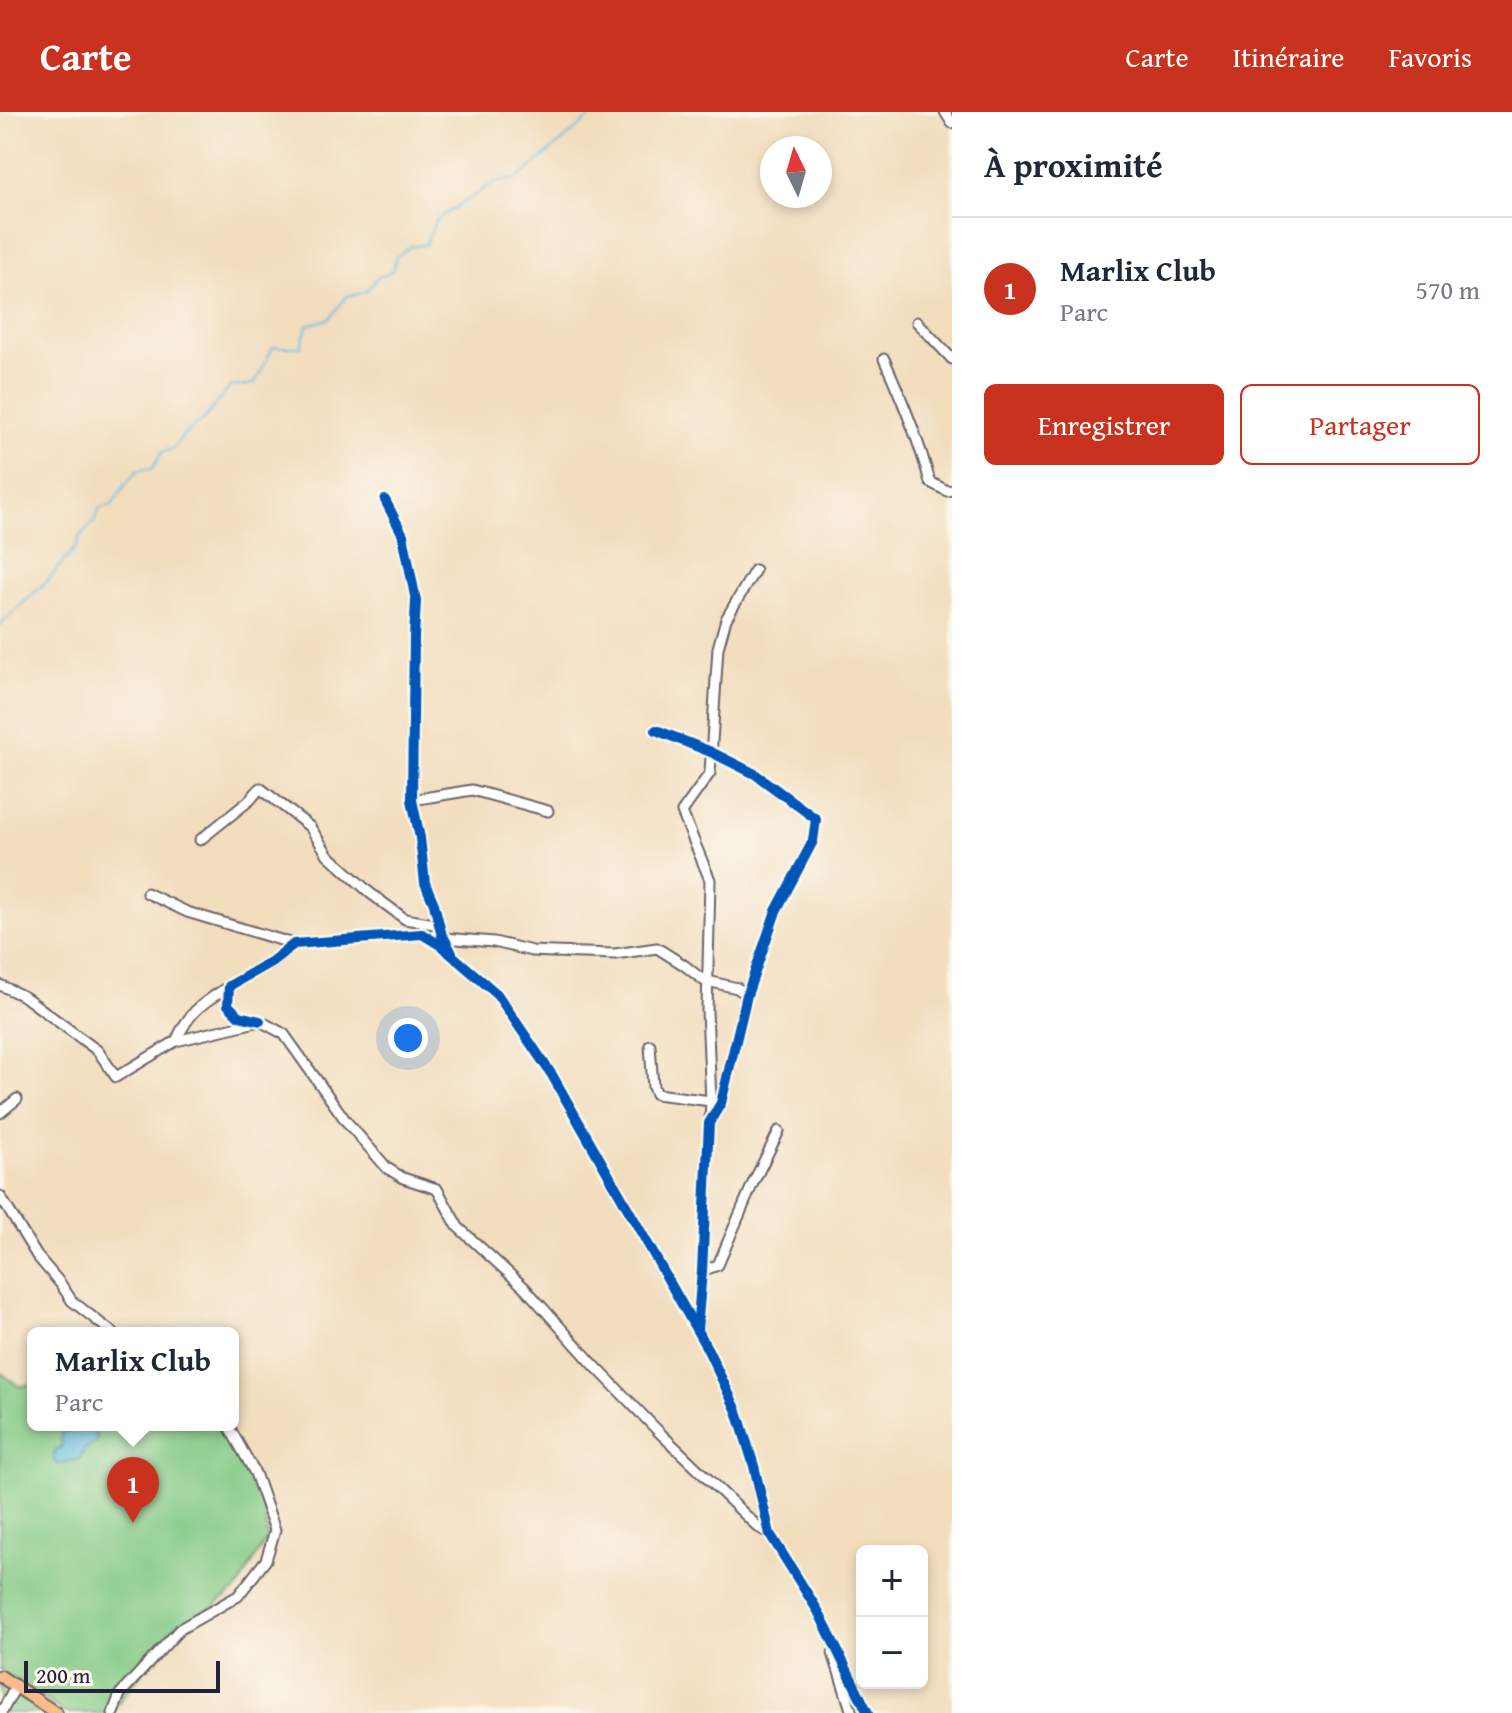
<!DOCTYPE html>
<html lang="fr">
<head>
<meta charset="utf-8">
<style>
  body { margin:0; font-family:"Gentium Book Plus",serif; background:#f2f2f3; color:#1f2937 }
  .controls { position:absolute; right:24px; bottom:24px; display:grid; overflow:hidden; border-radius:12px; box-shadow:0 4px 12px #0003 }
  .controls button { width:72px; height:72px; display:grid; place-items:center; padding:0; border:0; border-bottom:2px solid #e0e1e3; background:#fff; color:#1f2937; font:40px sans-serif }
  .compass { position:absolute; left:760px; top:24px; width:72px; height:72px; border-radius:50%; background:#fff; box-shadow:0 4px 12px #0003; rotate:355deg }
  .scale { position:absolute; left:24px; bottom:20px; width:196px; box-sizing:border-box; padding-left:8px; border:4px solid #22223b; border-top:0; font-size:22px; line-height:28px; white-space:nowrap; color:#22223b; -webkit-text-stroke:6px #fbf7ec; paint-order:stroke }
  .you { position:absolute; left:408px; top:926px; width:28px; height:28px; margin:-20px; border:6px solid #fff; border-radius:50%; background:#1a73e8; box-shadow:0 0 0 12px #1a73e833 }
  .badge { display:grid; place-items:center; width:52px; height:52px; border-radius:50%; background:#c8321e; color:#fff; font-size:26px; font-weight:700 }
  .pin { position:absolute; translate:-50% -66px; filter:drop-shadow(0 2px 4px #0008) }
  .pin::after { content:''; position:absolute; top:42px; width:28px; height:24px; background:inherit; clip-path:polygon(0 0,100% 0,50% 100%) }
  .popup { position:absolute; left:27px; top:1215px; width:212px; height:104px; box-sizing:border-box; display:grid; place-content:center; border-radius:12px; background:#fff; filter:drop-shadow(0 2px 6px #0005); font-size:26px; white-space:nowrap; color:#747a83 }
  .popup b { font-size:30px; color:#1f2937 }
  .popup::after { content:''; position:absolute; left:50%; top:100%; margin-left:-16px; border:16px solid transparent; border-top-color:#fff }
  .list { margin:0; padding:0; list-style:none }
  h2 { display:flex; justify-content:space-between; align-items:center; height:104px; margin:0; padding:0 32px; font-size:34px }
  h2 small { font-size:26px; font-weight:400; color:#747a83 }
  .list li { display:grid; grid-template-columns:52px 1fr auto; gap:24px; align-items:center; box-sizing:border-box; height:144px; padding:0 32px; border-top:2px solid #e0e1e3 }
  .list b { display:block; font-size:30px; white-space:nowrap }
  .list p { margin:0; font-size:26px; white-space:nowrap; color:#747a83 }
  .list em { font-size:26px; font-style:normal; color:#747a83 }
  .actions { display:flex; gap:16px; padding:24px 32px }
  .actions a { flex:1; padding:18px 0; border:2px solid #c8321e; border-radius:12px; text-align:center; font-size:28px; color:#c8321e }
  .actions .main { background:#c8321e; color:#fff }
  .map { position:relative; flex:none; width:952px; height:1601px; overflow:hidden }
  header { display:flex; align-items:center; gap:48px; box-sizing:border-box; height:112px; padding:0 40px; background:#c8321e; color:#fff }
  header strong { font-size:38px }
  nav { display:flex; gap:44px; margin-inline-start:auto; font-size:28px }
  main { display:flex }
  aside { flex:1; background:#fff }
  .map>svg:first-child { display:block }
  .green { fill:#85cb87; stroke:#547661; stroke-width:2 }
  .water { fill:#66bee3; stroke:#44708f; stroke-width:2 }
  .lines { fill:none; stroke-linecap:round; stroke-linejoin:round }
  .stream { stroke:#66bee3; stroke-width:2 }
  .minor-casing { stroke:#6b6368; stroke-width:13 }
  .major-casing { stroke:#6b6368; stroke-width:15 }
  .minor { stroke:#fff; stroke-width:9 }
  .major { stroke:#fabc8b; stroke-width:11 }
  .cycleway-casing { stroke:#fbf7ec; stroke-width:15 }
  .cycleway { stroke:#0057b8; stroke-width:10 }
</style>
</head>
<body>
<header>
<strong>Carte</strong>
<nav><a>Carte</a><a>Itinéraire</a><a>Favoris</a></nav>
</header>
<main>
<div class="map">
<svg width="952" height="1601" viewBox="0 0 952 1601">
  <rect width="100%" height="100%" fill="#fbf7ec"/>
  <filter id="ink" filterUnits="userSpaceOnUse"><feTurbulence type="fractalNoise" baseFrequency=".0125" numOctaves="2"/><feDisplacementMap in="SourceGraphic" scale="16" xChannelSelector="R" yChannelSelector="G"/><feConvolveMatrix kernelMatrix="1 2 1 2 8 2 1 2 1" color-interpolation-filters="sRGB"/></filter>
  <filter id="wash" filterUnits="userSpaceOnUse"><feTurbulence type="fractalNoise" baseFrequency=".006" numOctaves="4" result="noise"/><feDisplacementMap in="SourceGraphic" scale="32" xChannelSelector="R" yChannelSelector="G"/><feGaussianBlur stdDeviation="1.8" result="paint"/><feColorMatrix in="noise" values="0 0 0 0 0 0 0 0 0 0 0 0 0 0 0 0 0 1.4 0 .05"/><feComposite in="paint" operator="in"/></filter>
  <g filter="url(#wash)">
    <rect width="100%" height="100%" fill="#f2ddbd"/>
    <g class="green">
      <path d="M0 1260 20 1275 33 1271V1313H222L249 1358 264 1396 267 1426 237 1477 215 1493 180 1514 110 1601H65L0 1557Z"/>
      <path d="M0 1564 56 1601H0Z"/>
    </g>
    <path class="water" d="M74 1313H92L97 1326 95 1331 85 1337 80 1347 57 1352 54 1349 55 1339 62 1334 61 1321 74 1316Z"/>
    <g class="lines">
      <path class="stream" d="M0 513 47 469 77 434 79 425 95 408 100 396 112 393 125 373 138 358 152 357 162 340 173 337 183 323 203 308 231 274H245L255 271 273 235H301L307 213 329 207 347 184C365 182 367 180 377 165L387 162 394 157 395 146 411 134 425 133 436 108 495 70 517 67 597 0"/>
    </g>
  </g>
  <g filter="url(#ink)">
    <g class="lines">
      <g class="minor-casing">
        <g id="minor">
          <path d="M945 0 952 11"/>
          <path d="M917 210 952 247"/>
          <path d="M884 247C902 287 919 328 930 370L947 379 952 378"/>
          <path d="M385 388 403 423 416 489 414 525 412 688 420 726 425 771 434 792 442 824 444 826 452 842"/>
          <path d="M656 618 711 640 755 662 816 707 813 729 776 799 747 883 721 991 709 1011 702 1159 697 1218"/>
          <path d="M412 688 472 678 548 699"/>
          <path d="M200 728 250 688 260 676 310 715 328 743 370 781 405 807 440 813"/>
          <path d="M147 781 187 800 294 832"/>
          <path d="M444 826 494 830 532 839 553 840 615 842 657 836 684 853 703 868 737 876 747 883"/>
          <path d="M0 873 25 885 98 939 116 965 176 929 260 909 284 922 346 1009 387 1056 403 1066 437 1077 458 1115 525 1176 593 1252 660 1321 758 1415 770 1422"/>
          <path d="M260 909 239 904 228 893 229 874 271 850 294 832 422 822 440 833 497 882 552 963 708 1238 737 1299 754 1354 770 1422 818 1499 868 1601"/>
          <path d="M176 929C190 898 202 892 229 874"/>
          <path d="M650 933 653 975 656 982 711 989"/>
          <path d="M0 1001 17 987"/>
          <path d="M710 1008 711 989 707 899 710 768 682 700 710 661 718 536 726 507 755 458"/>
          <path d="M0 1084 37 1144 60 1171 72 1189 113 1221"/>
          <path d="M702 1159 718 1153 753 1071 779 1019"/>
          <path d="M833 1541 852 1601"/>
          <path d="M1 1601 16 1574"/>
          <path d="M113 1601 120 1582 180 1517 238 1484 266 1448 275 1418 255 1361 228 1313"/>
        </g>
      </g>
      <g class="major-casing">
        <path id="major" d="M0 1564 56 1601"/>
      </g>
      <use href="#minor" class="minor"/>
      <use href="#major" class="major"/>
      <g class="cycleway-casing">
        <g id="cycleway">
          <path d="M385 388 403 423 416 489 414 525 412 688 420 726 425 771 434 792 442 824 444 826 452 841"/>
          <path d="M656 618 711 640 755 662 816 707 813 729 776 799 747 883 721 991 709 1011 702 1159 697 1218"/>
          <path d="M260 909 239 904 228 893 229 874 271 850 294 832 422 822 440 833 497 882 552 963 708 1238 737 1299 754 1354 770 1422 818 1499 868 1601"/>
        </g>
      </g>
      <use href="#cycleway" class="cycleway"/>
    </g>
  </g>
</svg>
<div class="controls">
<button>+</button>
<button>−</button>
</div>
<svg class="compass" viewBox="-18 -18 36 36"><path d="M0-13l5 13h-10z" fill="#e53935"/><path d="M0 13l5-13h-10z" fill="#747a83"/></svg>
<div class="scale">200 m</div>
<div class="you"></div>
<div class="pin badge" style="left:133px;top:1411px">1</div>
<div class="popup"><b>Marlix Club</b>Parc</div>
</div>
<aside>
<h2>À proximité<small></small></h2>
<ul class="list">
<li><span class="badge">1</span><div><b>Marlix Club</b><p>Parc</p></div><em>570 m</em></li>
</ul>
<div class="actions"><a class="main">Enregistrer</a><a>Partager</a></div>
</aside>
</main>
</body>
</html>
